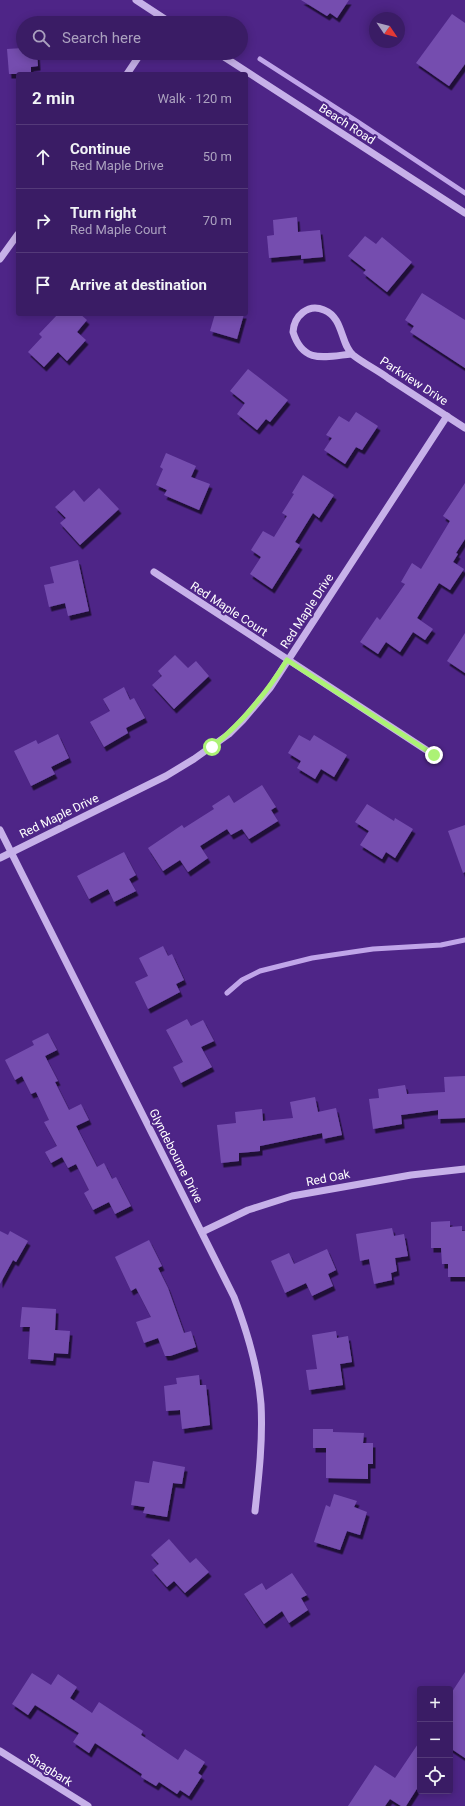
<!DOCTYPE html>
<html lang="en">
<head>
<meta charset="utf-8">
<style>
  body { margin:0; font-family:Roboto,sans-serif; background:#45296e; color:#f1f3f6 }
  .controls { position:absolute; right:12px; bottom:12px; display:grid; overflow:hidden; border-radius:4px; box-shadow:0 2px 10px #0003 }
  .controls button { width:36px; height:36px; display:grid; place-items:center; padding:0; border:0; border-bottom:1px solid #543a79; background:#3a1c65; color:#f1f3f6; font:20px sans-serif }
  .compass { position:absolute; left:369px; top:12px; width:36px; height:36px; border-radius:50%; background:#3a1c65; box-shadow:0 2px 10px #0003; rotate:125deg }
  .stop { position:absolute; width:12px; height:12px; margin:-9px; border:3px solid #acf275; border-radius:50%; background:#fff }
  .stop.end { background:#acf275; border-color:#fff; box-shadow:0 1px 4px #0008 }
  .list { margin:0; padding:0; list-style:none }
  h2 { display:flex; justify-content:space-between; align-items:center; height:52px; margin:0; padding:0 16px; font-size:17px }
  h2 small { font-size:13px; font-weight:400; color:#aba1bf }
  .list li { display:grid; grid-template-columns:26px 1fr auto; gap:12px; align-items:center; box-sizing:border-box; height:64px; padding:0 16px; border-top:1px solid #543a79 }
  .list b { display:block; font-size:15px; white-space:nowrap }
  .list p { margin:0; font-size:13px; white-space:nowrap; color:#aba1bf }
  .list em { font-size:13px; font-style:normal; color:#aba1bf }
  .icon { flex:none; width:22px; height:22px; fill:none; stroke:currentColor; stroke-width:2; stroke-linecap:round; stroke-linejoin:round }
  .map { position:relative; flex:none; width:465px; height:1806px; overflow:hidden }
  .search { position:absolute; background:#3a1c65; box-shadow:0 2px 10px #0003; left:16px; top:16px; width:232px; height:44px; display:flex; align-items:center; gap:10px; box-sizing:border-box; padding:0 14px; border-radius:22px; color:#aba1bf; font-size:15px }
  .panel { position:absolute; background:#3a1c65; box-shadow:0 2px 10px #0003; left:16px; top:72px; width:232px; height:244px; border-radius:4px }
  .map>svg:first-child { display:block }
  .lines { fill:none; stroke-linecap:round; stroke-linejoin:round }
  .stream { stroke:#c0a5e9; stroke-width:5 }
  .building { fill:#754eaf; filter:url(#shadow) }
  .minor { stroke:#c7b1e9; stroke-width:7 }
  .route { stroke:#acf275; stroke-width:5 }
  .labels { text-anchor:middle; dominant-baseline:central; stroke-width:4; stroke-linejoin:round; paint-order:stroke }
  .street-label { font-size:12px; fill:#fff; stroke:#4e2587 }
</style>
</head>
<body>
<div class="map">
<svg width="465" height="1806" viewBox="0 0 465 1806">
  <defs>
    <filter id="shadow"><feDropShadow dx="2.5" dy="4.5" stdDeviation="0" flood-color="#0009"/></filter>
  </defs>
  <rect width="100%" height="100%" fill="#4e2587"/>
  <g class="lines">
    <g class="stream">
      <path d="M260 59 358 122 465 193"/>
      <path d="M227 993 242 980 260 971 312 958 373 949 441 945 465 940"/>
    </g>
  </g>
  <g class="building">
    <path d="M301 0H349L337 18 330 13 327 16Z"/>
    <path d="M452 14 465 23V64L449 86 416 63Z"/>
    <path d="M23 48V53H37L38 66 31 67V74H9L7 49Z"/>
    <path d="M297 217 298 232 320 230 323 257 301 259V255L269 258 267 236 274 235 273 220Z"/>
    <path d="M365 236 376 244 382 237 412 262 387 292 363 273 366 270 348 256Z"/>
    <path d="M422 293 465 320V368L410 332 414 326 405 320Z"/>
    <path d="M58 314H80L87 320 77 332 86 340 67 361 58 352 44 367 28 352 42 337 39 334Z"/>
    <path d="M215 314H244L237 339 210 331Z"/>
    <path d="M248 369 288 400 270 422 266 419 257 430 237 414 245 403 230 391Z"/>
    <path d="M356 412 378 426 362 450 356 447 345 464 324 450 332 438 326 435 339 416 349 422Z"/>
    <path d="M166 453 196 466 191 477 210 484 199 510 164 495 167 490 156 485 163 469 160 467Z"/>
    <path d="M303 475 334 495 319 518 313 513 295 542 300 545 272 589 250 574 261 557 251 550 263 531 274 537 287 516 282 513 294 494 292 493Z"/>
    <path d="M465 483V539L456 553 458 554 453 562 464 569 450 590 439 583 417 618 433 629 425 640 413 632 400 652 386 642 378 654 360 642 377 617 380 620 405 584 401 582 412 563 421 569 450 521 443 516Z"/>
    <path d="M99 488 119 509 80 545 60 523 66 518 55 507 74 490 84 502Z"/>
    <path d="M78 560 89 611 68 616 65 603 49 607 44 585 54 583 50 567Z"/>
    <path d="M465 633V673L447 661Z"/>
    <path d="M175 655 188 668 196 661 209 676 174 709 152 685 162 676 158 671Z"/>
    <path d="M124 687 130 700 134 698 145 718 126 728 128 733 104 747 90 722 110 711 103 699Z"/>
    <path d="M58 734 69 758 51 767 55 774 31 786 14 751 36 740 38 744Z"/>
    <path d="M299 735 310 741 314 735 347 755 334 777 321 769 315 779 297 768 301 761 288 753Z"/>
    <path d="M262 785 276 807 271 810 278 821 249 839 242 829 231 835 227 829 200 846 208 858 188 872 180 860 163 871 148 848 182 825 184 828 214 809 212 806 229 795 234 803Z"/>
    <path d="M367 804 394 821 395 818 413 829 395 858 386 852 382 859 360 845 369 831 355 822Z"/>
    <path d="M465 825V872L463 873 448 831Z"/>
    <path d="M124 852 136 875 129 879 136 891 114 902 108 889 89 899 77 876Z"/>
    <path d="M163 946 168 956 172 954 184 980 176 984 180 992 148 1009 135 982 148 976 139 958Z"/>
    <path d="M187 1019 191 1026 203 1020 214 1041 201 1047 212 1067 181 1083 173 1067 183 1062 166 1030Z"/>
    <path d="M48 1033 57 1050 45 1056 58 1081 55 1082 69 1110 81 1104 89 1120 76 1126 97 1167 104 1163 112 1179 116 1177 131 1206 115 1214 109 1202 93 1210 84 1193 89 1190 76 1164 68 1168 62 1157 51 1163 45 1152 57 1146 44 1122 49 1120 36 1092 31 1094 22 1076 15 1080 5 1060 34 1045 32 1041Z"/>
    <path d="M465 1076V1118L438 1119V1110L401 1115 402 1124 373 1129 369 1099 379 1098 378 1089 405 1085 407 1094 445 1092 444 1077Z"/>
    <path d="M315 1097 318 1112 336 1108 342 1135 323 1139 322 1133 260 1146V1151L239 1153V1161L221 1163 217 1125 236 1123 235 1112 262 1109 263 1121 293 1118 290 1102Z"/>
    <path d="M450 1221V1227L462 1226V1231H465V1277H448V1264H442L441 1248H431V1222Z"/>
    <path d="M392 1228 394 1236 404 1234 408 1256 395 1258 397 1271 391 1273 392 1280 374 1284 369 1259 360 1261 356 1234Z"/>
    <path d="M0 1231 8 1235 10 1231 28 1241 16 1262 13 1260 0 1284Z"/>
    <path d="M149 1240 162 1266 158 1268 168 1288 184 1333 191 1331 196 1347 170 1356H165L158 1338 144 1343 136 1322 151 1317 136 1288 131 1291 115 1257Z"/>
    <path d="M327 1249 336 1270 328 1274 333 1286 312 1296 306 1283 285 1293 271 1261 289 1253 294 1264Z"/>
    <path d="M22 1307 56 1309 55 1330 70 1331 68 1354 54 1353 53 1361 28 1359 30 1327H20Z"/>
    <path d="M336 1331 337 1338 348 1336 352 1362 340 1364 343 1385 309 1390 306 1370 317 1369 312 1335Z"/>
    <path d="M199 1375 200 1385H206L210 1425 182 1429 180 1410 166 1411 164 1386 177 1384 176 1378Z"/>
    <path d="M313 1429H333V1432L364 1433 363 1443H373V1464H368V1479L326 1478V1448H313Z"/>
    <path d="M153 1461 185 1467 182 1484 173 1483 167 1517 143 1513 145 1507 131 1505 135 1481 149 1483Z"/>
    <path d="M334 1494 357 1501 354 1507 367 1512 360 1535 347 1531 340 1550 314 1542 326 1505 330 1507Z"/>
    <path d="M169 1539 190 1563 196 1558 209 1572 185 1593 174 1581 167 1587 152 1570 159 1564 151 1555Z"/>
    <path d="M292 1573 307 1595 301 1598 308 1610 289 1623 282 1611 264 1624 244 1594 262 1583 266 1590Z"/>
    <path d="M465 1672V1758L450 1748V1695Z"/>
    <path d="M32 1673 51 1685 58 1674 77 1687 70 1698 92 1713 99 1702 143 1731 141 1735 178 1760 185 1749 205 1762 198 1773 202 1776 189 1796 180 1790 177 1794 159 1782 156 1786 141 1777 142 1774 95 1743 89 1753 73 1742 79 1733 35 1705 28 1715 12 1704Z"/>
    <path d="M420 1741V1784L406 1806H401L390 1799 385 1806H348L375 1765 395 1778Z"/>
  </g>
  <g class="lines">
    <g class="minor">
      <path d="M136 0 171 23"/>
      <path d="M218 53 465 213"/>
      <path d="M127 74 141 53"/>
      <path d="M0 259 18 234"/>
      <path d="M351 354C324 357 303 364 293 332 294 316 308 303 324 310 344 318 340 344 353 355 363 363 377 370 388 378 414 395 439 411 465 428"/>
      <path d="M154 572 434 755"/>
      <path d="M0 830 234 1297C247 1331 258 1366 261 1404 263 1439 259 1475 255 1511"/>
      <path d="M0 858 166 776 194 759 229 734 243 720 270 688 447 416"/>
      <path d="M202 1232 248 1210 292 1196 411 1175 465 1169"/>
      <path d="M0 1751 88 1806"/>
    </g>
  </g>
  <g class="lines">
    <path class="route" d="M212 747C243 722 266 694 287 660L434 755"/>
  </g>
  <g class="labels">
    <g class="street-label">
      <text transform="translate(347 124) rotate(33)">Beach Road</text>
      <text transform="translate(414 381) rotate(33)">Parkview Drive</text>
      <text transform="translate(229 609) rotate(33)">Red Maple Court</text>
      <text transform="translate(307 611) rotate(-57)">Red Maple Drive</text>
      <text transform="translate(59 816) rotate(-26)">Red Maple Drive</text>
      <text transform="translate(176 1156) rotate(63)">Glyndebourne Drive</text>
      <text transform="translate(328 1178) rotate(-11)">Red Oak</text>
      <text transform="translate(50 1770) rotate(32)">Shagbark</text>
    </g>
  </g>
</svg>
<div class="controls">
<button>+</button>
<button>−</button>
<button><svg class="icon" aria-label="locate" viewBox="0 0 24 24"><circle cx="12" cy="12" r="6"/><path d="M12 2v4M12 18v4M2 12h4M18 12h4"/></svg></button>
</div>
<svg class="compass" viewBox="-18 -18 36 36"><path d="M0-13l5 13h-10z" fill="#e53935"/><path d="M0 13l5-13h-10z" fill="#aba1bf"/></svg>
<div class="stop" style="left:212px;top:747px"></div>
<div class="stop end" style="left:434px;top:755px"></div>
<div class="search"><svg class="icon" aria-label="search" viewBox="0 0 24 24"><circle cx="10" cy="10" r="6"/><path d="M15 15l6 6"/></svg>Search here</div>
<section class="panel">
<h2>2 min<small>Walk · 120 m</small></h2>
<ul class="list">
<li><svg class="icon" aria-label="ahead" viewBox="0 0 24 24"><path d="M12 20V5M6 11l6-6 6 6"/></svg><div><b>Continue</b><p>Red Maple Drive</p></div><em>50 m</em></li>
<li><svg class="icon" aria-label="right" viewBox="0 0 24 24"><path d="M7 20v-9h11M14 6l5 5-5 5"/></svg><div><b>Turn right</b><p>Red Maple Court</p></div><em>70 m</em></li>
<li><svg class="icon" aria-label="arrive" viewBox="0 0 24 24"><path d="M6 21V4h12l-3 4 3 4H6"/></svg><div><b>Arrive at destination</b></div></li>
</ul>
</section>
</div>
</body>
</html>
